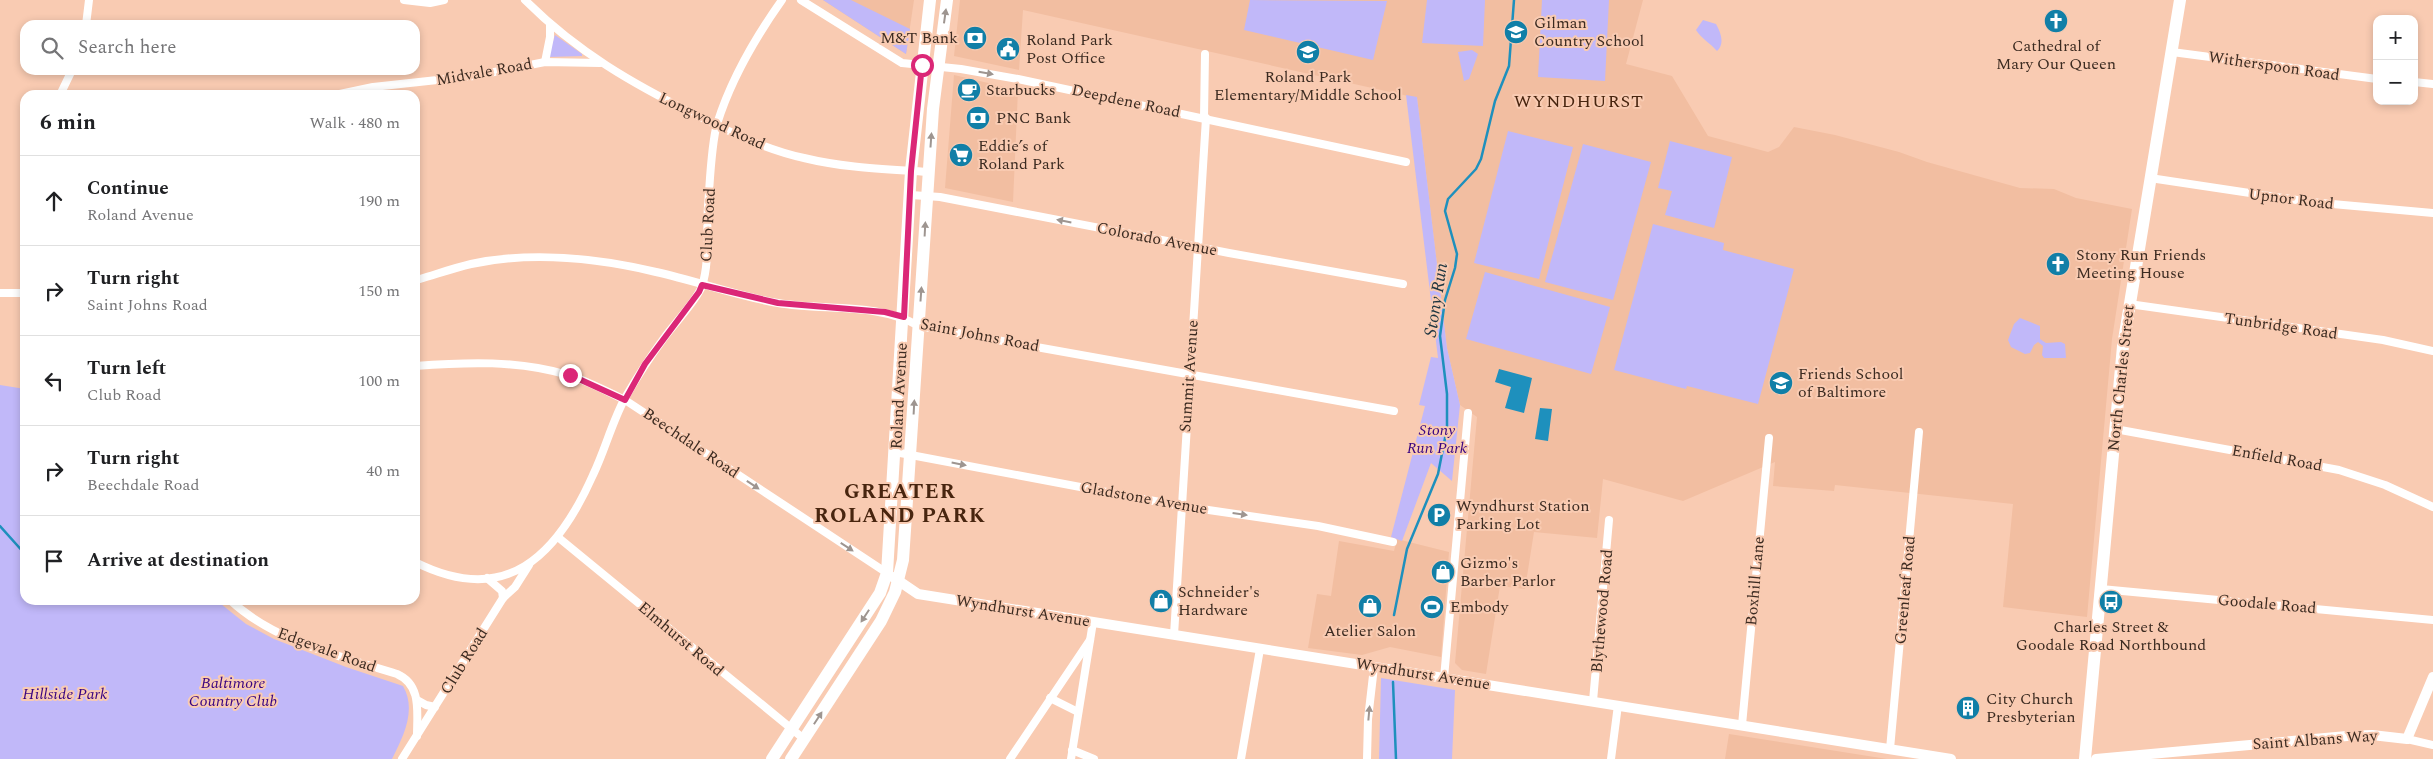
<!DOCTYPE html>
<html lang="en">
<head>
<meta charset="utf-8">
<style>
  body { margin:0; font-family:Spectral,serif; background:#f2f2f2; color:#202124 }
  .controls { position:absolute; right:15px; top:15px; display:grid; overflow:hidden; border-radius:10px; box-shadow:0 2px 8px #0003 }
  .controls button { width:45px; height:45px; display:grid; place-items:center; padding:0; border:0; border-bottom:1px solid #e0e0e0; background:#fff; color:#202124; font:25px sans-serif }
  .stop { position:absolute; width:15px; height:15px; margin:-11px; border:4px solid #db2777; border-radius:50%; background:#fff }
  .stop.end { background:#db2777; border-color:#fff; box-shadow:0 1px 5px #0008 }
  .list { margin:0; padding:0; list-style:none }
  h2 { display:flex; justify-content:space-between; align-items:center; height:65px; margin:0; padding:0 20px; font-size:21px }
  h2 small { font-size:16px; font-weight:400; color:#757577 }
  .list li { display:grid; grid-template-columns:32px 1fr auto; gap:15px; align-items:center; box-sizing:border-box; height:90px; padding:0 20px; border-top:1px solid #e0e0e0 }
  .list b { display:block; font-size:19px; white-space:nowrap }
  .list p { margin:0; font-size:16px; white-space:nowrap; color:#757577 }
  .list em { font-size:16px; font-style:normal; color:#757577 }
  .icon { flex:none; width:28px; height:28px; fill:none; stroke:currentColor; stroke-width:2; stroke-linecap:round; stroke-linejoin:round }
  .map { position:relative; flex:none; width:2433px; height:759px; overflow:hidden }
  .search { position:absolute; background:#fff; box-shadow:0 2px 8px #0003; left:20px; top:20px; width:400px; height:55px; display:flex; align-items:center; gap:12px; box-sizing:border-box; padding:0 18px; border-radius:15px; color:#757577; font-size:19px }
  .panel { position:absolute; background:#fff; box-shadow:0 2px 8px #0003; left:20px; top:90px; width:400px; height:515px; border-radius:15px }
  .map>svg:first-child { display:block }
  .built { fill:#f2bea1 }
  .green { fill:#c1b8f9 }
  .water { fill:#1e90bd }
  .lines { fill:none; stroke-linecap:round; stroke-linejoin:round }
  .stream { stroke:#1e90bd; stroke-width:2.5 }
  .minor { stroke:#fff; stroke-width:8 }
  .tertiary { stroke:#fff; stroke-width:10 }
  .primary { stroke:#fff; stroke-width:12 }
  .oneway { fill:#9e9590 }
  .route { stroke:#db2777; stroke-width:6 }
  .labels { text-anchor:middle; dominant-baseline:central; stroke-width:4; stroke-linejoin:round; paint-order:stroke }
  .poi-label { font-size:16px; fill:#3c2b21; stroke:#f9cbb2; text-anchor:start }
  .street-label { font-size:16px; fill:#3c2b21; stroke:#f9cbb2 }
  .park-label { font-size:16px; font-style:italic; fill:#390481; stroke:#f9cbb2 }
  .neighbourhood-label { font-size:18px; letter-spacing:1px; fill:#48250f; stroke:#f9cbb2 }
  .water-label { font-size:18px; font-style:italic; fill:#1f3641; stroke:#f9cbb2 }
  .district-label { font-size:21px; font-weight:bold; letter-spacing:1px; fill:#48250f; stroke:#f9cbb2 }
</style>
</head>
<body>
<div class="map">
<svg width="2433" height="759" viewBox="0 0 2433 759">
  <rect width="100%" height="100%" fill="#f9cbb2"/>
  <g class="built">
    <path d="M823 0H914L906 54Z"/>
    <path d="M960 0H1643L1626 64 1672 76 1708 136 1768 152 1779 147 1794 127 1835 135 1899 152 1927 162 2020 188 2054 189 2076 198 2132 209 2112 339 2087 617 2003 607 2013 504 1835 485 1834 491 1773 486 1775 462 1683 501 1603 479 1597 538 1534 532 1525 589 1500 586 1486 674 1462 670 1455 663 1477 417 1460 405 1447 348 1417 98 1023 10 1019 70 954 56Z"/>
    <path d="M954 75 1018 90 1013 202 945 188Z"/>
    <path d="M1397 539 1449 552 1441 657 1390 647 1362 655 1308 648 1317 594 1331 596 1339 541 1394 551Z"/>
    <path d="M1729 734 1887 759H1725Z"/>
  </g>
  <g class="green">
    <path d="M823 0H851L910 29 906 54Z"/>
    <path d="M1250 0 1387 1 1373 60 1244 30Z"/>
    <path d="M1427 0H1485L1483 46 1422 43Z"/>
    <path d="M1542 0H1609L1605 81 1538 77Z"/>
    <path d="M1703 20 1716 24C1721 33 1725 44 1717 51 1710 43 1702 39 1696 30Z"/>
    <path d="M555 35 582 54V56L548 57Z"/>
    <path d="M1472 50 1478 54 1469 79 1464 81 1458 52Z"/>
    <path d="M1406 95 1417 97 1447 348 1460 405 1452 481 1431 463 1402 541 1391 537 1425 406 1419 405 1431 357 1438 358Z"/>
    <path d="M1508 131 1573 147 1539 279 1474 263Z"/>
    <path d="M1670 141 1732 157 1714 228 1665 215 1672 191 1658 188Z"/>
    <path d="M1583 144 1651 162 1613 300 1545 282Z"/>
    <path d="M1653 224 1724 243 1723 250 1794 269 1758 404 1687 386 1686 389 1614 370Z"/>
    <path d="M1485 272 1610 307 1591 374 1466 339Z"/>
    <path d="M2020 318 2040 326V339L2046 343 2061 342 2065 344 2066 358H2044L2042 355 2043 346 2038 342 2034 345 2030 353 2025 354 2011 347 2008 340 2014 324Z"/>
    <path d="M0 385 25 389V600H216L246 624 274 639 346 667 403 686C417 710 403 737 392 759H0Z"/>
    <path d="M1381 678 1455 690 1452 759H1379Z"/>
  </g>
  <g class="water">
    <path d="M1499 369 1532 378 1524 413 1505 408 1511 387 1495 382Z"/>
    <path d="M1540 408 1552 409 1548 441 1535 439Z"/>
  </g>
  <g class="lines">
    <g class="stream">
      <path d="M0 526 25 554"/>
      <path d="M1394 615 1407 549 1438 474 1447 428V394L1440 336 1445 300 1455 268 1457 254 1445 211 1448 199 1476 169 1481 159 1495 101 1509 66 1514 0"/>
      <path d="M1393 682 1396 759"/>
    </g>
    <g class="minor">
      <path d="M404 0 430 3 444 0"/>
      <path d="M525 0C577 52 633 84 698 116 732 133 767 150 804 158 845 168 887 169 928 172"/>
      <path d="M801 0 902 63 961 69 1018 79 1406 162"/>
      <path d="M86 25 89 0"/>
      <path d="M2172 52 2377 79"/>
      <path d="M545 62 550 37V24"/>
      <path d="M2414 82 2433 84"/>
      <path d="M60 95 72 70"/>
      <path d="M335 95 373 87 474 76 545 62 600 63"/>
      <path d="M1204 117 1205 54"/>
      <path d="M2150 178 2310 202 2433 213"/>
      <path d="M911 195 940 197 1229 253 1403 284"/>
      <path d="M420 279C437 274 454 268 471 264 532 251 597 258 656 272 697 281 737 296 778 303 825 311 877 302 919 326L1394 411"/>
      <path d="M0 293H25"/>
      <path d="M2129 304 2383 340 2433 351"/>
      <path d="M415 366C466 362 519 360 568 375 588 381 606 391 625 400L887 573"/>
      <path d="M2115 429 2339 470 2385 485 2433 507"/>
      <path d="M895 452 1181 506 1318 526 1393 542"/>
      <path d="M559 538 804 739"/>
      <path d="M415 562C506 608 557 556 593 475 605 450 612 422 625 398 637 377 650 357 664 338 674 324 697 300 702 286 710 261 706 232 708 206 710 182 711 146 717 124 731 79 755 38 782 0"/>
      <path d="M487 578 502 591 503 598"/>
      <path d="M2101 589 2433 620"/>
      <path d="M230 600C275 642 340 656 397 674 422 685 417 712 417 736"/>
      <path d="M1174 635 1206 118"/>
      <path d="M1444 678 1468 413"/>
      <path d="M1050 698 1078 712"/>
      <path d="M417 700 426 705 435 707"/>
      <path d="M1593 701 1609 520"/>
      <path d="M1742 725 1769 438"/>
      <path d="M2407 739 2433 745"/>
      <path d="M1890 749 1919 432"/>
      <path d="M1072 750 1094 759"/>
      <path d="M402 759 503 598 515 587 529 565"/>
      <path d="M1010 759 1090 640"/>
      <path d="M1071 759 1093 622"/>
      <path d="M1241 759 1260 649"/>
      <path d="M1367 759 1368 719 1374 667"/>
      <path d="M1611 759 1618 705"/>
    </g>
    <g class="tertiary">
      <path d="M893 577 918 594 1951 759"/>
      <path d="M2096 759 2347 736 2372 735 2407 739 2433 677"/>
    </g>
    <g class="primary">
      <path d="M772 759 880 593 887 573 911 171 930 0"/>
      <path d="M791 759 881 621 895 592 903 560 933 109 947 0"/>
      <path d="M2085 759 2123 346 2180 0"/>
    </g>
  </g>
  <defs><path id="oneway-solid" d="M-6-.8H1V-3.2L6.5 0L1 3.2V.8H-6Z" transform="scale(1.25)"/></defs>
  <g class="oneway">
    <use href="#oneway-solid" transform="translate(945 16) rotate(-82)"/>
    <use href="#oneway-solid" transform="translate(986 73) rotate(10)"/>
    <use href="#oneway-solid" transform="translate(931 140) rotate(-86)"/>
    <use href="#oneway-solid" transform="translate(1064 221) rotate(-169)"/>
    <use href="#oneway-solid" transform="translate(925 229) rotate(-87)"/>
    <use href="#oneway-solid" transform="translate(921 294) rotate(-86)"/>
    <use href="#oneway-solid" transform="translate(914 407) rotate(-87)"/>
    <use href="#oneway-solid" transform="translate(959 464) rotate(11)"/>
    <use href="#oneway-solid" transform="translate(753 485) rotate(34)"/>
    <use href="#oneway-solid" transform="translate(1240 514) rotate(8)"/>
    <use href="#oneway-solid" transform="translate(847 547) rotate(33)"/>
    <use href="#oneway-solid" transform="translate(865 616) rotate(123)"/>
    <use href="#oneway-solid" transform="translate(1369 713) rotate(-85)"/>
    <use href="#oneway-solid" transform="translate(818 718) rotate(-57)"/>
  </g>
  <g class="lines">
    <path class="route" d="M570 375 625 400 645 364 699 292 702 285 778 303 885 312 904 317 911 171 922 65"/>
  </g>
  <defs>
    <g id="church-disc" transform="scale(1.25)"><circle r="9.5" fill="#117fa7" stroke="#f9cbb2"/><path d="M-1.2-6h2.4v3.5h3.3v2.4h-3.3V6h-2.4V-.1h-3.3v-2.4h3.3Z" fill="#fff"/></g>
    <g id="school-disc" transform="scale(1.25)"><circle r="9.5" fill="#117fa7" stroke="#f9cbb2"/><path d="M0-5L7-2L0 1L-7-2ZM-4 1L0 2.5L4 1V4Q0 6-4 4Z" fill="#fff"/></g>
    <g id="bank-disc" transform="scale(1.25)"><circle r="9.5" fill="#117fa7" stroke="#f9cbb2"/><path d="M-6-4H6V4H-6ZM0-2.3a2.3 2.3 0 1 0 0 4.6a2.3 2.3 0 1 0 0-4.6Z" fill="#fff"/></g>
    <g id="civic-disc" transform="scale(1.25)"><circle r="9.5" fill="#117fa7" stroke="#f9cbb2"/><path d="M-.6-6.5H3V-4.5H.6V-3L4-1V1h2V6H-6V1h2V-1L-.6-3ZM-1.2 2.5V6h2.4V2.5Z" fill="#fff"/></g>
    <g id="cafe-disc" transform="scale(1.25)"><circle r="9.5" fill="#117fa7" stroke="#f9cbb2"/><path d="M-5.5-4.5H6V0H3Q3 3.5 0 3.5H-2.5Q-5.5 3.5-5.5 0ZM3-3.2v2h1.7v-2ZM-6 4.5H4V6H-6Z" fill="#fff"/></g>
    <g id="supermarket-disc" transform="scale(1.25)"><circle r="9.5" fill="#117fa7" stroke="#f9cbb2"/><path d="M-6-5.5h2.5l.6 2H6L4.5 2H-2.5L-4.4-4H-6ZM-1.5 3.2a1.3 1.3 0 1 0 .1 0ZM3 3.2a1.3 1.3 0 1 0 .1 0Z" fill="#fff"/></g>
    <g id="parking-disc" transform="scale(1.25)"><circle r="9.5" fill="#117fa7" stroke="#f9cbb2"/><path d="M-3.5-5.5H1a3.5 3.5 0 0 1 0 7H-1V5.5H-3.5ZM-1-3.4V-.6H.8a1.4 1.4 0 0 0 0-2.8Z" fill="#fff"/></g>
    <g id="shop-disc" transform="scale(1.25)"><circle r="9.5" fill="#117fa7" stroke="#f9cbb2"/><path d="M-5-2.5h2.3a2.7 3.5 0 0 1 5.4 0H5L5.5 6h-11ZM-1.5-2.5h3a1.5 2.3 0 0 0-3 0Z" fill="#fff"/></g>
    <g id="bus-disc" transform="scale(1.25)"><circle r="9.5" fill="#117fa7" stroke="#f9cbb2"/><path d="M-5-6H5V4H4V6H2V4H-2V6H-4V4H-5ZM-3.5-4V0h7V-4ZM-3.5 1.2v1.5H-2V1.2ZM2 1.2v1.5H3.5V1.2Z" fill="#fff"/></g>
    <g id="stadium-disc" transform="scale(1.25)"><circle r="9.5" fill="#117fa7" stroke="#f9cbb2"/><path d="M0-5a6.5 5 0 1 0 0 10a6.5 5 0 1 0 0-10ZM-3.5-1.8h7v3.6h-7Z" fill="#fff"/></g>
    <g id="building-disc" transform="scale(1.25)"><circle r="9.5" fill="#117fa7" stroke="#f9cbb2"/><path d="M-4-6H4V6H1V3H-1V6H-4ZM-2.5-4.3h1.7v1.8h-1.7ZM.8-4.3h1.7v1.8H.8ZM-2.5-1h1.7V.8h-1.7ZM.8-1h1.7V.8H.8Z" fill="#fff"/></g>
  </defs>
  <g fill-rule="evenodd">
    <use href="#church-disc" x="2056" y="21"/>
    <use href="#school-disc" x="1516" y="32"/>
    <use href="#bank-disc" x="975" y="38"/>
    <use href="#civic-disc" x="1008" y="49"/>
    <use href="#school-disc" x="1308" y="52"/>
    <use href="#cafe-disc" x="969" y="90"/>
    <use href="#bank-disc" x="978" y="118"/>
    <use href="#supermarket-disc" x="961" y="155"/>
    <use href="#church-disc" x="2058" y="264"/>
    <use href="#school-disc" x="1781" y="383"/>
    <use href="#parking-disc" x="1439" y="515"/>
    <use href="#shop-disc" x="1443" y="572"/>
    <use href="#shop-disc" x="1161" y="601"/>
    <use href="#bus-disc" x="2111" y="602"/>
    <use href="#shop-disc" x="1370" y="606"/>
    <use href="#stadium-disc" x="1432" y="607"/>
    <use href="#building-disc" x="1968" y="708"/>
  </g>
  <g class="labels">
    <g class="poi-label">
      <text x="1534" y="23">Gilman<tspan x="1534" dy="18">Country School</tspan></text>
      <text x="958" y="38" text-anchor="end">M&amp;T Bank</text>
      <text x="1026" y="40">Roland Park<tspan x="1026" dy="18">Post Office</tspan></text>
      <text x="2056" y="46" text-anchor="middle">Cathedral of<tspan x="2056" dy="18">Mary Our Queen</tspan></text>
      <text x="1308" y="77" text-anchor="middle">Roland Park<tspan x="1308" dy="18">Elementary/Middle School</tspan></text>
      <text x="986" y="90">Starbucks</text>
      <text x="996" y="118">PNC Bank</text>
      <text x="978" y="146">Eddie’s of<tspan x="978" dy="18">Roland Park</tspan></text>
      <text x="2076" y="255">Stony Run Friends<tspan x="2076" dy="18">Meeting House</tspan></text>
      <text x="1798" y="374">Friends School<tspan x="1798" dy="18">of Baltimore</tspan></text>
      <text x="1456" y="506">Wyndhurst Station<tspan x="1456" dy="18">Parking Lot</tspan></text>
      <text x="1460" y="563">Gizmo's<tspan x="1460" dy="18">Barber Parlor</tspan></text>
      <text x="1178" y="592">Schneider's<tspan x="1178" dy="18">Hardware</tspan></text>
      <text x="1450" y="607">Embody</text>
      <text x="2111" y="627" text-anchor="middle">Charles Street &amp;<tspan x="2111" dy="18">Goodale Road Northbound</tspan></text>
      <text x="1370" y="631" text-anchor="middle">Atelier Salon</text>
      <text x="1986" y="699">City Church<tspan x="1986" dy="18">Presbyterian</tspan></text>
    </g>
    <g class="street-label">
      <text transform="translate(2274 66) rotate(8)">Witherspoon Road</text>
      <text transform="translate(484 72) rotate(-10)">Midvale Road</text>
      <text transform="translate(1126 101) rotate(12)">Deepdene Road</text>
      <text transform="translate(712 121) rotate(25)">Longwood Road</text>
      <text transform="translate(2291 199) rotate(7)">Upnor Road</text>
      <text transform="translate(708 225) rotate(-87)">Club Road</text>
      <text transform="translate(1157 239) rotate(11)">Colorado Avenue</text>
      <text transform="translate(2281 326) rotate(8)">Tunbridge Road</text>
      <text transform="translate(980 335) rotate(11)">Saint Johns Road</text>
      <text transform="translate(1189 376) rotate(-86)">Summit Avenue</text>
      <text transform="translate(2121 378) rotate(-84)">North Charles Street</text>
      <text transform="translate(899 396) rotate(-87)">Roland Avenue</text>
      <text transform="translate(691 443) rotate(34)">Beechdale Road</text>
      <text transform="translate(2277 458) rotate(10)">Enfield Road</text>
      <text transform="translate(1144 498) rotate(10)">Gladstone Avenue</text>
      <text transform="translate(1755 581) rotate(-85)">Boxhill Lane</text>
      <text transform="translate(1905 590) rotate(-85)">Greenleaf Road</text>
      <text transform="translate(2267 604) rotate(5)">Goodale Road</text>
      <text transform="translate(1023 611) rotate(9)">Wyndhurst Avenue</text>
      <text transform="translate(1602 611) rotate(-85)">Blythewood Road</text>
      <text transform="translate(681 639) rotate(40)">Elmhurst Road</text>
      <text transform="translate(327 650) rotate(20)">Edgevale Road</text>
      <text transform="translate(464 661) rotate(-58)">Club Road</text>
      <text transform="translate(1423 674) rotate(9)">Wyndhurst Avenue</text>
      <text transform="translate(2315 740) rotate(-4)">Saint Albans Way</text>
    </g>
    <g class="park-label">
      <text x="1437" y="430">Stony<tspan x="1437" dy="18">Run Park</tspan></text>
      <text x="233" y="683">Baltimore<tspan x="233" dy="18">Country Club</tspan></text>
      <text x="65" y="694">Hillside Park</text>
    </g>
    <g class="neighbourhood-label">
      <text x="1579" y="101">WYNDHURST</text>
    </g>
    <g class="water-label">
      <text transform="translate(1436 300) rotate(-81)">Stony Run</text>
    </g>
    <g class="district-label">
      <text x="900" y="492">GREATER<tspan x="900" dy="24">ROLAND PARK</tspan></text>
    </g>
  </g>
</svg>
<div class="controls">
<button>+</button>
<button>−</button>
</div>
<div class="stop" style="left:922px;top:65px"></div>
<div class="stop end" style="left:570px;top:375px"></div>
<div class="search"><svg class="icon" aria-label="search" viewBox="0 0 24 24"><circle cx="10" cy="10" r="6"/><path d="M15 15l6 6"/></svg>Search here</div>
<section class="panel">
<h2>6 min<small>Walk · 480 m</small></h2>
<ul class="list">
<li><svg class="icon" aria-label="ahead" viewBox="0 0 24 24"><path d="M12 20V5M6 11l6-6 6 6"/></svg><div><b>Continue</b><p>Roland Avenue</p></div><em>190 m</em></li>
<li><svg class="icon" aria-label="right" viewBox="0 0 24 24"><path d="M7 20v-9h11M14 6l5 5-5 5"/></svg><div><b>Turn right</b><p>Saint Johns Road</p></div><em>150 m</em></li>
<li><svg class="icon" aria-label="left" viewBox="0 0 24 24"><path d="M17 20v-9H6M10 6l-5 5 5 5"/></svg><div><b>Turn left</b><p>Club Road</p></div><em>100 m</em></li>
<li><svg class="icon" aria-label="right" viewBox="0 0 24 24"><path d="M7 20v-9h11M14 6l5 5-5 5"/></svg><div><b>Turn right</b><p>Beechdale Road</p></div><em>40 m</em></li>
<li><svg class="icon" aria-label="arrive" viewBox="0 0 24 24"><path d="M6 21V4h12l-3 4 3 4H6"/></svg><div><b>Arrive at destination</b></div></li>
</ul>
</section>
</div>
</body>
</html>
